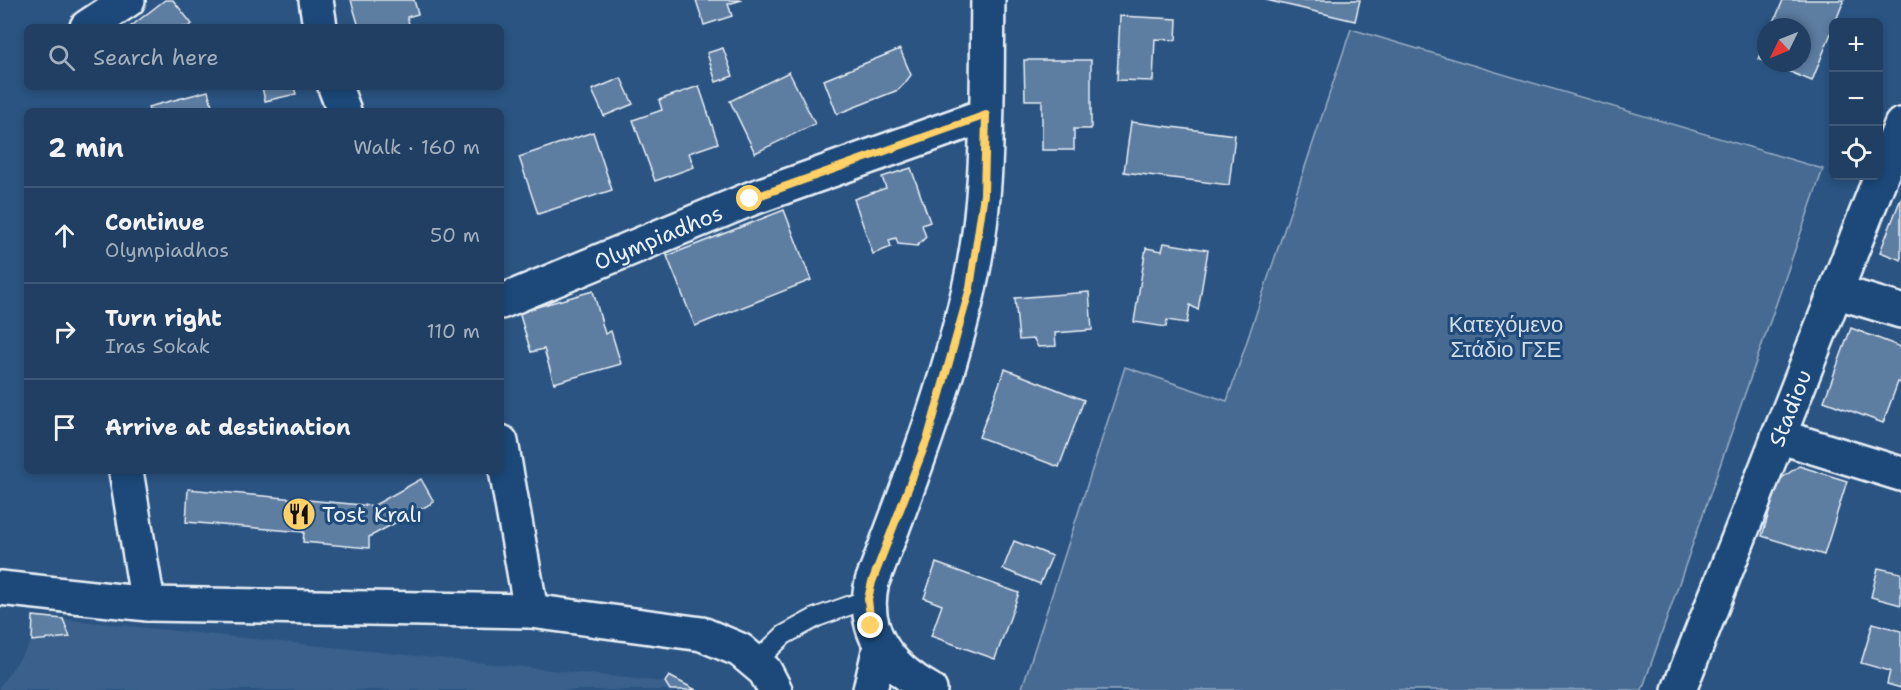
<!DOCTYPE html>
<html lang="en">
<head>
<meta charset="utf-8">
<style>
  body { margin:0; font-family:"Shantell Sans",sans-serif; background:#284668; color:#f1f3f6 }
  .controls { position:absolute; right:18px; top:18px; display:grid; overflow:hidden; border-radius:9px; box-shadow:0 3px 9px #0003 }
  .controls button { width:54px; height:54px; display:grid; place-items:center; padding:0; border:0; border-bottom:2px solid #3d5877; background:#203f62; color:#f1f3f6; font:30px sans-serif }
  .compass { position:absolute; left:1757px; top:18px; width:54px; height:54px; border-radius:50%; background:#203f62; box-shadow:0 3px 9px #0003; rotate:227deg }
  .stop { position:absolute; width:18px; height:18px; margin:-14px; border:4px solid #ffd166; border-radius:50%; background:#fff }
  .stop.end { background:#ffd166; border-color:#fff; box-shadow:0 2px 6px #0008 }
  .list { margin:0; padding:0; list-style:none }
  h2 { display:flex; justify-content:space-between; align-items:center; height:78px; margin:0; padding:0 24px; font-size:26px }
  h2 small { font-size:20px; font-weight:400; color:#a2afbe }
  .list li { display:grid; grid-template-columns:39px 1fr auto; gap:18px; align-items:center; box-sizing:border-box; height:96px; padding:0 24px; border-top:2px solid #3d5877 }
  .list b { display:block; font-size:22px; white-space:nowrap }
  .list p { margin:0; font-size:20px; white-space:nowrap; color:#a2afbe }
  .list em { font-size:20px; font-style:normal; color:#a2afbe }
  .icon { flex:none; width:33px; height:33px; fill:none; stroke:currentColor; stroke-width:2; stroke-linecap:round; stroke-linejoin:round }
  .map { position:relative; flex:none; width:1901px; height:690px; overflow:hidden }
  .search { position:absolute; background:#203f62; box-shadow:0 3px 9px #0003; left:24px; top:24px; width:480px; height:66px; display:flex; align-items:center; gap:15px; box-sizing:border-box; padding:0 21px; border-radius:9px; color:#a2afbe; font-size:22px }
  .panel { position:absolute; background:#203f62; box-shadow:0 3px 9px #0003; left:24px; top:108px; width:480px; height:366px; border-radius:9px }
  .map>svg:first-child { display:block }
  .built { fill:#3a608b }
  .green { fill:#476b93; stroke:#98aec6; stroke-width:1.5 }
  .building { fill:#5d7da1; stroke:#e8f1f8; stroke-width:1.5 }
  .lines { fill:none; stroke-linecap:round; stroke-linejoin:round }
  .lane-casing { stroke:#e8f1f8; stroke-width:22 }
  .street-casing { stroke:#e8f1f8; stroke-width:38 }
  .lane { stroke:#1f4a7a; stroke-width:18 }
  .street { stroke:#1f4a7a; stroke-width:33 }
  .route { stroke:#ffd166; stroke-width:8 }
  .labels { text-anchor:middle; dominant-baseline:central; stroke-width:6; stroke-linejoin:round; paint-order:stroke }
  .street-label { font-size:22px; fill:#e8f1f8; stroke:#1f4a7a }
  .park-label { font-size:22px; fill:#d0dde9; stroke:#1f4a7a }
  .poi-label { font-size:22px; fill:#e8f1f8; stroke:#1f4a7a; text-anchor:start }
</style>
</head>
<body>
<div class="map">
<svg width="1901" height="690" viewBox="0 0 1901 690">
  <rect width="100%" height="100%" fill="#2b5482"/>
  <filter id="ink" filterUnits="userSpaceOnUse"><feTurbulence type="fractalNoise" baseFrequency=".0167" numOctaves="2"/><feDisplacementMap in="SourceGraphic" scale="12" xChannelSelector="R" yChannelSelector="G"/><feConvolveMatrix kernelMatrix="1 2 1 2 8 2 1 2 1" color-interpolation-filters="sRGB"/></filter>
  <g filter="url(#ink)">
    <path class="built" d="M33 616 665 682 670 690H0V686L32 641Z"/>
    <path class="green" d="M1351 29 1823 169 1642 690H1028L1022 688 1125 367 1227 401Z"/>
    <g class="building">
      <path d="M165 0H173L192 24 188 27H130Z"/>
      <path d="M351 0H414L418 14 407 17 410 27H359Z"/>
      <path d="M696 0H742L728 4 732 16 704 25Z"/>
      <path d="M1266 0H1360L1355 21Z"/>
      <path d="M1783 0H1844L1812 81 1768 63H1802V27H1772Z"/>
      <path d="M1120 16 1177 19 1176 40 1155 39 1153 81 1117 80Z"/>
      <path d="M1766 41V62L1759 59Z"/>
      <path d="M723 48 733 76 716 82 707 53Z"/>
      <path d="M900 49 911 75 905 83 898 90 837 114 824 80Z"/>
      <path d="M1024 60H1091V129H1074V150H1042V100H1025Z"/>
      <path d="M789 72 815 124 755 153 730 101Z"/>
      <path d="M621 78 633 104 604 116 592 90Z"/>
      <path d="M699 86 718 143 689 153 694 167 655 181 633 120 662 110 659 100Z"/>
      <path d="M262 87H294L296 94 265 101Z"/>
      <path d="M208 91 213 109 149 111 148 107Z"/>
      <path d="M1131 122 1235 135 1229 185 1124 172Z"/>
      <path d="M593 132 612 190 538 214 519 157Z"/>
      <path d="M911 168 930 222 922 225 926 237 917 246 898 244 896 238 889 240 891 247 873 254 854 199 886 188 882 177Z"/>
      <path d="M1901 198V260L1880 252Z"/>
      <path d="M784 210 811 280 695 326 667 256Z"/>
      <path d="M1164 243 1208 250 1198 310 1190 305 1187 323 1167 320 1166 327 1134 322 1146 248 1162 251Z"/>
      <path d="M593 291 605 334 611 331 621 364 554 383 544 349 531 352 519 312Z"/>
      <path d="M1089 292 1092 330 1055 333 1056 346 1038 347 1034 339 1019 340 1015 298Z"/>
      <path d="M1851 328 1901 347V383L1898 382 1883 423 1824 401Z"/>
      <path d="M1005 369 1084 400 1059 467 979 437Z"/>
      <path d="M1799 466 1847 481 1824 555 1762 536 1779 480Z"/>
      <path d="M421 479 434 502 369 537V548L303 542 304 532 186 522 188 489 373 506Z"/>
      <path d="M1014 541 1052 556 1040 584 1003 569Z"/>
      <path d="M936 563 1019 593 995 659 931 636 942 605 924 598Z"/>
      <path d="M1878 568 1901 573V605L1871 597Z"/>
      <path d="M33 616 63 619 70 637 32 641Z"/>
      <path d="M1873 623 1901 631V688L1887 684 1890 671 1861 663Z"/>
      <path d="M669 676 696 690H670L665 682Z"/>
    </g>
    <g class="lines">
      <g class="lane-casing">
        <path id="lane" d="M755 663 784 635 817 617 868 599"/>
      </g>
      <g class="street-casing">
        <g id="street">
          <path d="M316 0 320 27"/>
          <path d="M87 27 128 0"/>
          <path d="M335 87 344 111"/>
          <path d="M1838 292 1901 311"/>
          <path id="s1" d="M501 302 750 199 986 115"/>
          <path d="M1778 436 1901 474"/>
          <path d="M501 442 531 611"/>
          <path d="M126 471 148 604"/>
          <path d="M0 588 148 604 531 611 702 634 740 650 765 671 775 690"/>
          <path d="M870 690 880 647"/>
          <path d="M930 690C889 667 860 631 872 582 909 486 946 390 969 289 991 195 986 96 988 0"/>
          <path id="s2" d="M1679 690 1901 125"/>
        </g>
      </g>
      <use href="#lane" class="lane"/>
      <use href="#street" class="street"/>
    </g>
  </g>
  <g class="lines" filter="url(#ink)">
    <path class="route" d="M750 199 986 115 984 194 970 288 928 437 872 582 868 599 871 626"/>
  </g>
  <defs>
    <g id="restaurant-disc" transform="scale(1.725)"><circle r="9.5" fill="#ffd166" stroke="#1f4a7a"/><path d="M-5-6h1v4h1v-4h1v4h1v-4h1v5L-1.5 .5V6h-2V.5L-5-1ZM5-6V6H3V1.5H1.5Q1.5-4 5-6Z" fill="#111"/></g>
  </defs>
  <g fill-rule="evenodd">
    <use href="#restaurant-disc" x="299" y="514"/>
  </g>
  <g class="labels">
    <g class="street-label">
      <text stroke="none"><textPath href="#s1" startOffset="170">Olympiadhos</textPath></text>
      <text stroke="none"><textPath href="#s2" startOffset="303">Stadiou</textPath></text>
    </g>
    <g class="park-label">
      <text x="1506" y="324">Κατεχόμενο<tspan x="1506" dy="25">Στάδιο ΓΣΕ</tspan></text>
    </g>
    <g class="poi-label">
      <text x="322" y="514">Tost Kralı</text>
    </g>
  </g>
</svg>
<div class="controls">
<button>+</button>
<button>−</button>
<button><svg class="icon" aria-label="locate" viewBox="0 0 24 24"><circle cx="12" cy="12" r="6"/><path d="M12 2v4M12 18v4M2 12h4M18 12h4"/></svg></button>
</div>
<svg class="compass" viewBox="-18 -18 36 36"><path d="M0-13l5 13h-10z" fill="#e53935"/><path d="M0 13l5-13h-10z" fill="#a2afbe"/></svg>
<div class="stop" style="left:750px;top:199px"></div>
<div class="stop end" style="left:871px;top:626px"></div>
<div class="search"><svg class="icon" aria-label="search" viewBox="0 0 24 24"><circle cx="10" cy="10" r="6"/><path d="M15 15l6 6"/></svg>Search here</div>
<section class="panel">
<h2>2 min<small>Walk · 160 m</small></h2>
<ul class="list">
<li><svg class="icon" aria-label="ahead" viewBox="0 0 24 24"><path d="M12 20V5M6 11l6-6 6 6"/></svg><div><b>Continue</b><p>Olympiadhos</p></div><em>50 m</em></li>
<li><svg class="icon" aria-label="right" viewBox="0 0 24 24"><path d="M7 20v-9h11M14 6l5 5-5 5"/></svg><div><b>Turn right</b><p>Iras Sokak</p></div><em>110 m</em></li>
<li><svg class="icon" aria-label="arrive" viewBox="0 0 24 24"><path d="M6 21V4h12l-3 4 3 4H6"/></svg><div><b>Arrive at destination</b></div></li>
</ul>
</section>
</div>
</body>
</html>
